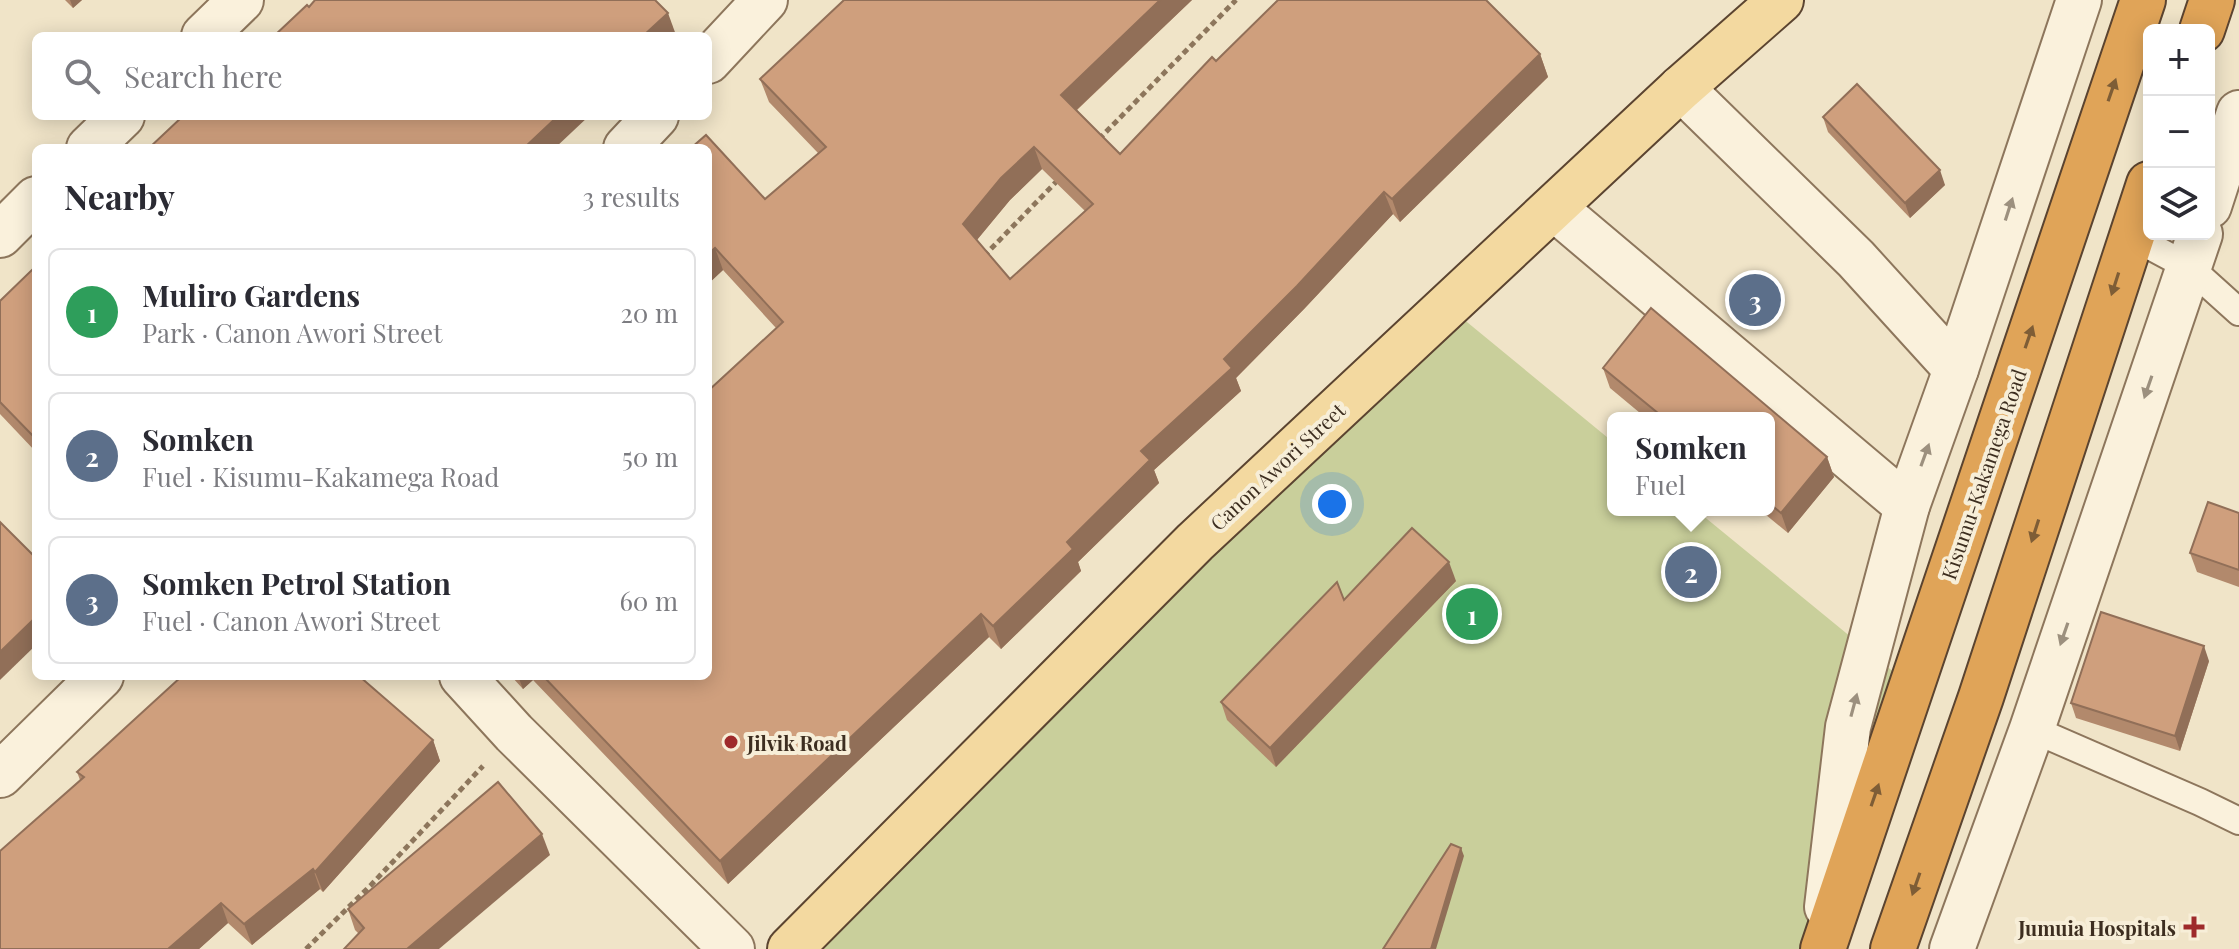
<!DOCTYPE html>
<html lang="en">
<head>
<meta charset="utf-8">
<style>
  body { margin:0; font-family:"Playfair Display",serif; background:#f7f7f7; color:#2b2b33 }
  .controls { position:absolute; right:24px; top:24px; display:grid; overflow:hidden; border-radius:12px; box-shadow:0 4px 20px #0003 }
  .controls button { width:72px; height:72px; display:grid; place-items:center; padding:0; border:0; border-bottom:2px solid #e1e1e2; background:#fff; color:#2b2b33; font:40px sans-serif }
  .you { position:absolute; left:1332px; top:504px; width:28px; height:28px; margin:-20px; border:6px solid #fff; border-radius:50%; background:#1a73e8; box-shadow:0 0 0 12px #1a73e833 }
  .badge { display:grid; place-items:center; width:52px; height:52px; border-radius:50%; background:#db2777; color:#fff; font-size:26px; font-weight:700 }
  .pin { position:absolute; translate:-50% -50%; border:4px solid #fff; box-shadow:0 2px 8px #0006 }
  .popup { position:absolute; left:1607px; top:412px; width:168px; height:104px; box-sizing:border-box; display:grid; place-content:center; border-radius:12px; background:#fff; filter:drop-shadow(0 2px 6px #0005); font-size:26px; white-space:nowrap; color:#7c7c81 }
  .popup b { font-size:30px; color:#2b2b33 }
  .popup::after { content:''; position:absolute; left:50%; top:100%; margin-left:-16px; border:16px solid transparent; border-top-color:#fff }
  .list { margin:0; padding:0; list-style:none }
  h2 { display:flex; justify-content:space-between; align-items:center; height:104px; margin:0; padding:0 32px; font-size:34px }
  h2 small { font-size:26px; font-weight:400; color:#7c7c81 }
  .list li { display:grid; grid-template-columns:52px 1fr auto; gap:24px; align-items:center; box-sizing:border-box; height:128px; margin:0 16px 16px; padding:0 16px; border:2px solid #e1e1e2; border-radius:12px }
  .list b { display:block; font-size:30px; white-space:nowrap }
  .list p { margin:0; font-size:26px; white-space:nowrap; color:#7c7c81 }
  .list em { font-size:26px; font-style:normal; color:#7c7c81 }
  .icon { flex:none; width:44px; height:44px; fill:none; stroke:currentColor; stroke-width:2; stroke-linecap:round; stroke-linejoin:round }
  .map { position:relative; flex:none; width:2239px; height:949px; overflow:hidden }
  .search { position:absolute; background:#fff; box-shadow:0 4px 20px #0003; left:32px; top:32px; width:680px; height:88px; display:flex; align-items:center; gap:20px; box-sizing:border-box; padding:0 28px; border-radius:12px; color:#7c7c81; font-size:30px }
  .panel { position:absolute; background:#fff; box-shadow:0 4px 20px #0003; left:32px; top:144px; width:680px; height:536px; border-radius:12px }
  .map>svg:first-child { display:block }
  .green { fill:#c9cf9b }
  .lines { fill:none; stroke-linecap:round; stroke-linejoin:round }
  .lane-casing { stroke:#8d765c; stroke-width:30 }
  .street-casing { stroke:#8d765c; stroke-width:48 }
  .primary-casing { stroke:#5b4430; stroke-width:48 }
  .highway-casing { stroke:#5b4430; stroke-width:48 }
  .path { stroke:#8d765c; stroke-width:5; stroke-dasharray:6 4; stroke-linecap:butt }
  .lane { stroke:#faf1dc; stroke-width:26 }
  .street { stroke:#faf1dc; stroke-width:44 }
  .primary { stroke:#f3d9a0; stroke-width:44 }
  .highway { stroke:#e0a458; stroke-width:44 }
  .wall { fill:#b2896c; fill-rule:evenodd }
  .shaded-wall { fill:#916f58 }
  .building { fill:#cf9f7d; stroke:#916f58; stroke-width:2; fill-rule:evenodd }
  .oneway { fill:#7e5d36 }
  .oneway2 { fill:#9c907e }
  .poi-dot { fill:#9e2a2b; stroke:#f7eed8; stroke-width:3 }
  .labels { text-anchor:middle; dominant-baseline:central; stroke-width:8; stroke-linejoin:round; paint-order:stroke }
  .street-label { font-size:20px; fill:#3d2e20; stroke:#f7eed8 }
  .poi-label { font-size:20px; font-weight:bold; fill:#3d2e20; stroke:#f7eed8; text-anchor:start }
</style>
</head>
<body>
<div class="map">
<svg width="2239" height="949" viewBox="0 0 2239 949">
  <rect width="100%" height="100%" fill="#f0e4c8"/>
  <path class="green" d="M1445 304 1613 442V510H1696L1912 687 1817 949H784Z"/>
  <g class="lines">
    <g class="lane-casing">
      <g id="lane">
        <path d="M2131 236 2189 267 2239 312"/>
        <path d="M2032 729 2200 802 2239 821"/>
      </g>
    </g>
    <g class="street-casing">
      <g id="street">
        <path d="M204 36 241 0"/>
        <path d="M708 61 765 0"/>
        <path d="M1681 88 1856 259 1956 369"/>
        <path d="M89 148 122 116"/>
        <path d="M626 148 656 116"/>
        <path d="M2209 206 2239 113"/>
        <path d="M1554 208 1907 506"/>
        <path d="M0 235 36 199"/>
        <path d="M462 676 514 733 732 949"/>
        <path d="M0 775 101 676"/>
        <path d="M1827 907 1848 727 1907 506 1956 369 2079 0"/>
        <path d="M1952 949 2032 729 2200 234"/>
      </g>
    </g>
    <g class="primary-casing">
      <path id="primary" d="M790 949 1195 542 1681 88 1781 0"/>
    </g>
    <g class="highway-casing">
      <g id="highway">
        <path d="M2202 30 2212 0"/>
        <path d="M1823 949 2143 0"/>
        <path d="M1893 949 1981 697 2149 184"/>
      </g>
    </g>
    <g class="path">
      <path d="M1099 139 1236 0"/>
      <path d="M984 256 1058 180"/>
      <path d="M306 949 371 885 483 766"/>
    </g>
    <use href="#lane" class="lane"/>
    <use href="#street" class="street"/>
    <use href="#primary" class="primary"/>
    <use href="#highway" class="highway"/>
  </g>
  <g class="wall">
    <path d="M65 0H82L73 8Z"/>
    <path d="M844 0H1192L1077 110 1120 154 1216 61 1540 54 1548 77 1400 222 1393 214 1305 308 1236 378 1241 391 1154 470 1159 483 1078 562 1081 571 1001 649 989 637 728 884 533 680 523 689 511 676H708L776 328 723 270 708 284V148L765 199 818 153 769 102 760 79ZM1042 169 1085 211 1010 279 977 240 1010 200Z"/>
    <path d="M1823 117 1945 185 1910 218 1828 132Z"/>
    <path d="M36 266V452L0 414V301Z"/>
    <path d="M1651 308 1827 457 1834 477 1788 533 1760 510H1769V418H1646L1610 388 1603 368Z"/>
    <path d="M2239 513V587L2197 572 2190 553Z"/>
    <path d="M1456 581 1276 767 1227 720 1221 702 1344 600Z"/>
    <path d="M2209 661 2180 751 2076 718 2071 703Z"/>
    <path d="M433 740 440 761 323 892 320 889 252 945 228 923 199 949H0L80 780 77 772Z"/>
    <path d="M550 855 359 934 355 930 348 909Z"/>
  </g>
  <g class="shaded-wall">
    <path d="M70 0H82L73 8Z"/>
    <path d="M1160 0H1192L1069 117 1061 95Z"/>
    <path d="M668 13 676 35 674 36H643Z"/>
    <path d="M1540 54 1548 77 1400 222 1392 199Z"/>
    <path d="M558 116H589L555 148H524Z"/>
    <path d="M1034 147 1042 169 1010 200 971 247 963 224 1001 178Z"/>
    <path d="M1940 170 1945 185 1910 218 1905 203Z"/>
    <path d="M1384 192 1393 214 1305 308 1236 378 1241 391 1154 470 1159 483 1078 562 1081 571 1001 649 993 626 1067 542 1141 451 1224 359Z"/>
    <path d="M715 248 723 270 708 284V254Z"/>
    <path d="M1827 457 1834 477 1788 533 1781 513Z"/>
    <path d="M1449 562 1456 581 1276 767 1270 748Z"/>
    <path d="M981 614 989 637 728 884 720 861Z"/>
    <path d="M36 617V645L0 680V652Z"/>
    <path d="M2204 646 2209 661 2180 751 2175 736Z"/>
    <path d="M518 676H532L533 680 523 689Z"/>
    <path d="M433 740 440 761 323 892 315 872Z"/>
    <path d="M542 834 550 855 439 949H407Z"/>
    <path d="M1461 848 1464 856 1436 949H1431Z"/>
    <path d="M313 869 320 889 252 945 244 924Z"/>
    <path d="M221 903 228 923 199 949H168Z"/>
  </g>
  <g class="building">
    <path d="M315 0H655L668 13 643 36H274L307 5 309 7Z"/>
    <path d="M844 0H1160L1061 95 1120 154 1212 57 1216 61 1278 0H1486L1540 54 1392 199 1384 192 1297 286 1224 359 1232 368 1141 451 1150 460 1067 542 1073 549 993 626 981 614 720 861 543 676H708V391L783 322 715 248 708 254V148H691L706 135 765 199 826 147 760 79ZM1034 147 1093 204 1010 279 963 224 1001 178Z"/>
    <path d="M1857 84 1940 170 1905 203 1823 117Z"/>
    <path d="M183 116H558L524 148H149Z"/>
    <path d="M36 266V439L0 402V301Z"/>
    <path d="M1651 308 1827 457 1781 513 1769 503V418H1664L1603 368Z"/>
    <path d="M2208 502 2239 513V570L2190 553Z"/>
    <path d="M0 522 36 558V617L0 652Z"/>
    <path d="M1412 528 1449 562 1270 748 1221 702 1337 582 1344 600Z"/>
    <path d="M2101 612 2204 646 2175 736 2071 703Z"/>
    <path d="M182 676H359L433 740 315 872 313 869 244 924 221 903 168 949H0V851L84 777 77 772Z"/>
    <path d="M498 782 542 834 407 949H344L364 928 348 909Z"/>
    <path d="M1451 844 1461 848 1431 949H1383Z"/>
  </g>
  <defs><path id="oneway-solid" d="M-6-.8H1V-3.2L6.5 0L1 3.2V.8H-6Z" transform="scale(2)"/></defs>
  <g class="oneway">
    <use href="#oneway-solid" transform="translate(2112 90) rotate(-71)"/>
    <use href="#oneway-solid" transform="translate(2115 284) rotate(108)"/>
    <use href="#oneway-solid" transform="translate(2029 337) rotate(-71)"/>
    <use href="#oneway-solid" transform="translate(2035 531) rotate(108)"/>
    <use href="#oneway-solid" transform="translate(1875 795) rotate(-71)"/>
    <use href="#oneway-solid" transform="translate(1916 884) rotate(109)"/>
  </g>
  <g class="oneway2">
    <use href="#oneway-solid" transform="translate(2009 209) rotate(-72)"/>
    <use href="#oneway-solid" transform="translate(2148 387) rotate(109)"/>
    <use href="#oneway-solid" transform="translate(1925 455) rotate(-70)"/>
    <use href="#oneway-solid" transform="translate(2064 634) rotate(109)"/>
    <use href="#oneway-solid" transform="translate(1854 705) rotate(-75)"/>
  </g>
  <g class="poi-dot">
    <circle cx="731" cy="742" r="8"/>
    <path d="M2190 915h8v8h8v8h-8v8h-8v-8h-8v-8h8z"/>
  </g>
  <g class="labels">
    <g class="street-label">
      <text transform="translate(1277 466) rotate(-43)">Canon Awori Street</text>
      <text transform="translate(1983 474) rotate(-71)">Kisumu-Kakamega Road</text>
    </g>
    <g class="poi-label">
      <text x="747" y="742">Jilvik Road</text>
      <text x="2176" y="927" text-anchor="end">Jumuia Hospitals</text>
    </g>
  </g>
</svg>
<div class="controls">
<button>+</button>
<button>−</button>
<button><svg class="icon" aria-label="layers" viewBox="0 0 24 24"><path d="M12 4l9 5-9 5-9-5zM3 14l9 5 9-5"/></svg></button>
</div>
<div class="you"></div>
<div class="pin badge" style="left:1472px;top:614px;background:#2e9e5b">1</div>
<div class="pin badge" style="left:1691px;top:572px;background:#5c6f8a">2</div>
<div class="popup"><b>Somken</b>Fuel</div>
<div class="pin badge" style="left:1755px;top:300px;background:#5c6f8a">3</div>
<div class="search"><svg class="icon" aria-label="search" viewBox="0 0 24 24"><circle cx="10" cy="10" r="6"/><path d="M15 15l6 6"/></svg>Search here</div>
<section class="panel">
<h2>Nearby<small>3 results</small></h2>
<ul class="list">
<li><span class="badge" style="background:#2e9e5b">1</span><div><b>Muliro Gardens</b><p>Park · Canon Awori Street</p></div><em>20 m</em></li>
<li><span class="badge" style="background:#5c6f8a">2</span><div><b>Somken</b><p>Fuel · Kisumu-Kakamega Road</p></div><em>50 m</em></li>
<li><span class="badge" style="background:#5c6f8a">3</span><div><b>Somken Petrol Station</b><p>Fuel · Canon Awori Street</p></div><em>60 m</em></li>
</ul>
</section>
</div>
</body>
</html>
